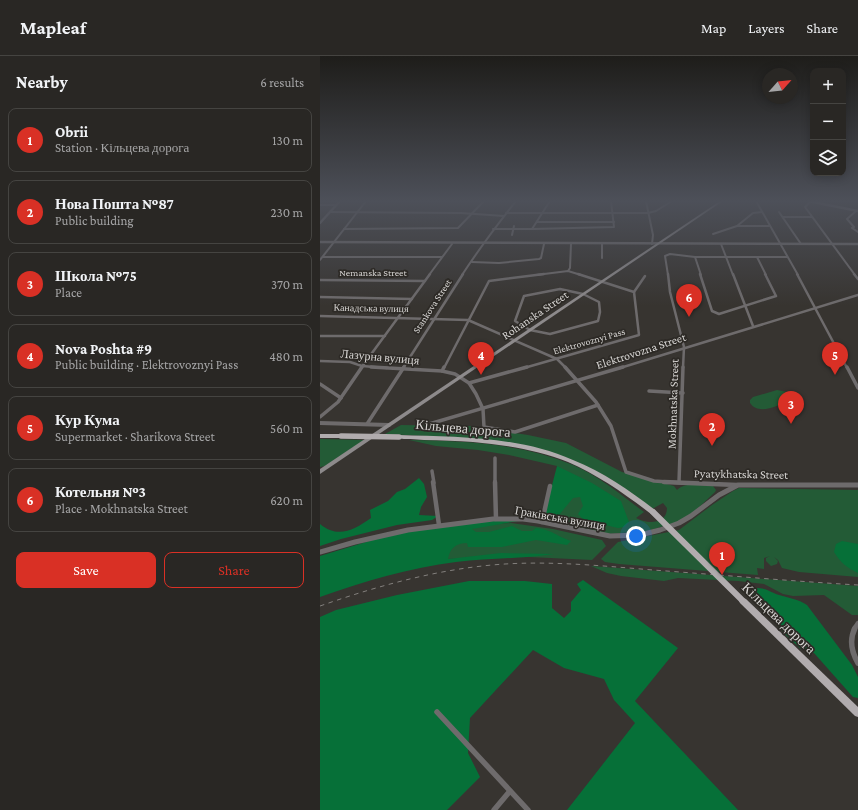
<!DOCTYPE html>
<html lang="en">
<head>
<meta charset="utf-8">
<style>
  body { margin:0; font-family:"Crimson Pro",serif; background:#312f2c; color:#f1f3f6 }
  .controls { position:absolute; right:12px; top:12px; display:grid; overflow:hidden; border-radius:8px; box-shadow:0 2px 10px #0003 }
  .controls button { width:36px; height:36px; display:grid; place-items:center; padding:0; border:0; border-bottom:1px solid #454441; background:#292724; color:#f1f3f6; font:20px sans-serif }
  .compass { position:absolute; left:442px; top:12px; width:36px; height:36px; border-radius:50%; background:#292724; box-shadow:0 2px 10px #0003; rotate:63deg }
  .you { position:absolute; left:316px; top:480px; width:14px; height:14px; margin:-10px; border:3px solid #fff; border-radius:50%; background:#1a73e8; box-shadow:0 0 0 6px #1a73e833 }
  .badge { display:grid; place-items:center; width:26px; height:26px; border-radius:50%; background:#d93025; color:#fff; font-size:13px; font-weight:700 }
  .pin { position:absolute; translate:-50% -33px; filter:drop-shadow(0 1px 2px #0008) }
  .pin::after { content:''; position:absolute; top:21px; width:14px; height:12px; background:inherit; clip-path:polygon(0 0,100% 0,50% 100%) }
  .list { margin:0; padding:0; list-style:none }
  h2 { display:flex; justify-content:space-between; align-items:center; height:52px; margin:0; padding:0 16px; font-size:17px }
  h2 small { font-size:13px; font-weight:400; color:#a5a5a6 }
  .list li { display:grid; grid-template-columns:26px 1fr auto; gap:12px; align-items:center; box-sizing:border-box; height:64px; margin:0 8px 8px; padding:0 8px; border:1px solid #454441; border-radius:8px }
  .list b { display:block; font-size:15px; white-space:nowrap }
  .list p { margin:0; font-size:13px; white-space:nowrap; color:#a5a5a6 }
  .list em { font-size:13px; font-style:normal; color:#a5a5a6 }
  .actions { display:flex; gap:8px; padding:12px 16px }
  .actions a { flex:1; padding:9px 0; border:1px solid #d93025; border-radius:8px; text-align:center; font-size:14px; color:#d93025 }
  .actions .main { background:#d93025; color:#fff }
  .icon { flex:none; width:22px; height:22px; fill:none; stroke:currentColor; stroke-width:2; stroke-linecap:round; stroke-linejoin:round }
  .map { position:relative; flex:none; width:538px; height:754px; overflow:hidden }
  header { display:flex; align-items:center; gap:24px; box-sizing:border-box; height:56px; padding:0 20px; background:#292724; border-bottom:1px solid #454441 }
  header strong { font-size:19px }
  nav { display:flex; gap:22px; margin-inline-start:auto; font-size:14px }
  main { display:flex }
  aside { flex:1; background:#292724 }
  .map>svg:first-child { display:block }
  .green { fill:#235b36 }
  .forest { fill:#067038 }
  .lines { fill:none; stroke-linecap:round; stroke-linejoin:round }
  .minor-far4 { stroke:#6e6b6c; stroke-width:2 }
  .minor-far3 { stroke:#6e6b6c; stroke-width:2.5 }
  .minor-far2 { stroke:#6e6b6c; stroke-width:3.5 }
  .minor-far1 { stroke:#6e6b6c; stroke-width:4.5 }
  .minor { stroke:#6e6b6c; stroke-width:5.5 }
  .tertiary-far2 { stroke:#6e6b6c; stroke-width:2.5 }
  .tertiary-far1 { stroke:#6e6b6c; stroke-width:4 }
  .tertiary { stroke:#6e6b6c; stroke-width:5 }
  .secondary { fill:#8d8a8b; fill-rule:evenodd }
  .trunk { fill:#b1acae; fill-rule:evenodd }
  .rail { stroke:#83807d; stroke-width:1; stroke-dasharray:4.5 4.5; stroke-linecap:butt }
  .trunk-bridge-far1 { stroke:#b1acae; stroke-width:5.5 }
  .trunk-bridge { stroke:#b1acae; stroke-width:6 }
  .labels { text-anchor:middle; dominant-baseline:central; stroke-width:3.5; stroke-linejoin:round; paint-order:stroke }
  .far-street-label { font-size:10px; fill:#d7d5d3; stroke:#2d2a26 }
  .street-label { font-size:12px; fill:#d7d5d3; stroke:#2d2a26 }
  .near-street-label { font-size:14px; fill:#d7d5d3; stroke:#2d2a26 }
</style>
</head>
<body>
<header>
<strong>Mapleaf</strong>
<nav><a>Map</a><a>Layers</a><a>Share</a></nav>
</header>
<main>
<aside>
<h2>Nearby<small>6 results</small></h2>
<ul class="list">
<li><span class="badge">1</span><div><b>Obrii</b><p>Station · Кільцева дорога</p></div><em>130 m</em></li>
<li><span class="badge">2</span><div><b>Нова Пошта №87</b><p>Public building</p></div><em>230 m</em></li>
<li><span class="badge">3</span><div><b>Школа №75</b><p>Place</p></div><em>370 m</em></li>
<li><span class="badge">4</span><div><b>Nova Poshta #9</b><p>Public building · Elektrovoznyi Pass</p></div><em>480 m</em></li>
<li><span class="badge">5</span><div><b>Кур Кума</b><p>Supermarket · Sharikova Street</p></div><em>560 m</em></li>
<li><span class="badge">6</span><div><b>Котельня №3</b><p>Place · Mokhnatska Street</p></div><em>620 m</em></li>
</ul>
<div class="actions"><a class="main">Save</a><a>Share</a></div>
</aside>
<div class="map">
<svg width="538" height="754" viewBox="0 0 538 754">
  <rect width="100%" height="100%" fill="#373430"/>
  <g class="green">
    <path d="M457 334 467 336 472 343 470 345C458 349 439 360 430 347V344L433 341Z"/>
    <path d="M81 369 150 370 208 379 246 387 302 416 354 430 357 434C365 426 383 429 393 430L396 434 395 436 374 456 358 466 327 475 288 478 223 463 224 459H239L237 410 189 399 158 394 116 390 89 384C144 385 201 387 253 409 279 420 301 439 324 456L316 462C326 468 347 469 347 452L343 447 332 453C314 439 296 425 276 415 210 380 138 382 65 378Z"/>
    <path d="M0 383 44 384 5 410 0 411Z"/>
    <path d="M419 432 538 434V521L479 516 462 512 458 504 454 501 458 505 457 508 451 510 446 505V502L450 500 444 502V513L437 512 438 519 299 508 285 506 281 503 298 486 359 474 392 449 413 435Z"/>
    <path d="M191 467 233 473 282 484 286 490 272 504 189 500 128 503 118 473Z"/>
    <path d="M271 510 538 530V559H532L504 539 473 540 463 538 444 528 418 525 358 522 344 525 301 520 287 517Z"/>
  </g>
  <g class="forest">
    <path d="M237 410 272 427 301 445 309 466 304 471 298 472 264 464 258 458 263 450 260 441 253 442 239 459 224 460Z"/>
    <path d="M99 422 104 428 107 441 101 451 99 459 118 460 112 464 77 469 21 483 0 490V468C18 483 34 474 51 462L50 454 68 445 77 436 85 433Z"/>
    <path d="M187 463 204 464 152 473 156 476H169L192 470 202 475H212L216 472C233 474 236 480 251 485L247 489 216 484 182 491H148L147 487C136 487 130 492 128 503L181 497 234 498C202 503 169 502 136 506 90 512 44 525 0 541V500L56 483 93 475Z"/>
    <path d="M522 485 538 488V517C527 512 520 506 514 496L516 488Z"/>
    <path d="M263 524 358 592 315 645 418 754H247L315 667 294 644 284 623 244 612 213 594 150 662 148 697 160 721 127 754H0V561L16 554 77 539 149 525H205L232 528V552L244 562 251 555V546L261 534 257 528Z"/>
    <path d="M434 532C448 532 447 535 459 539 469 542 478 543 487 549L532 609 538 621V642L533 641 494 597 480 592 466 579 431 538Z"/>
  </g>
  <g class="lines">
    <g class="minor-far4">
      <path d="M230 145 212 173 294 171 291 145"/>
      <path d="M326 145 333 179 332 188"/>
      <path d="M436 145 478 219"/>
      <path d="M491 145 485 151 535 219"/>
      <path d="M0 149H16"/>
      <path d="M536 155 527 163 534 171 532 172 538 176"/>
      <path d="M10 156 141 157 184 160"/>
      <path d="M459 156 481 188"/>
      <path d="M186 157H328L336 155 352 145"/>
      <path d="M463 161H492"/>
      <path d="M217 166H294"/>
      <path d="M417 170H449"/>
      <path d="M24 173 138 172 164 145"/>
      <path d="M173 173H212"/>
      <path d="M393 178 417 170 433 157 442 156"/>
      <path d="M192 179 194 170"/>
      <path d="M282 188V202"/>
      <path d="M401 188 413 219"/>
      <path d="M3 201H122"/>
      <path d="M437 201H467"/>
      <path d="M437 201 446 219"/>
      <path d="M0 204 46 145"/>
      <path d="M152 206 179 207 219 203 221 202 224 188"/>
      <path d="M248 215 250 212 251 188"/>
      <path d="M109 219 132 188"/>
      <path d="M142 219C159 193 177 169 196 145"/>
      <path d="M216 219 248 215 261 219"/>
      <path d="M348 219 345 200 350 198 375 201"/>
      <path d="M381 219 375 201H437"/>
    </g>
    <g class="minor-far3">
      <path d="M348 218 350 236 364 291 363 312"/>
      <path d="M380 218 392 255 399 258 456 240 445 218"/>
      <path d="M413 218 433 270"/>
      <path d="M477 218 527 312"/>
      <path d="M534 218 538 223"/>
      <path d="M0 224 105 225"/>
      <path d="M240 233 263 238 279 246 280 256 278 265 230 278 210 274 195 265 204 240Z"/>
      <path d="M314 236 325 220"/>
      <path d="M0 241 92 243"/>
      <path d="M0 260 148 264 237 303 246 312"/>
      <path d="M0 280H65"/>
      <path d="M0 305 30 306 42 310 67 312"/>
      <path d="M41 312 110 218"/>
      <path d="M83 312 143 218"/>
      <path d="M124 312 169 225 224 218"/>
      <path d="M204 312 319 279 314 236 258 218"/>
      <path d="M300 312 538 239"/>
    </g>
    <g class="minor-far2">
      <path d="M51 311 122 315 135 318 149 327 156 338 163 353 164 371 195 376 278 349"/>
      <path d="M245 311 276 346 291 370 306 416 334 425 363 427"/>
      <path d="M527 311 538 332"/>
      <path d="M122 315 124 311"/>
      <path d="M149 327 207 311"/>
      <path d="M0 328 21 342"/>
      <path d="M329 335 363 337"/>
      <path d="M0 361 18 346 42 311"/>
      <path d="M47 368 84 311"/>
      <path d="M109 368 303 311"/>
      <path d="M175 402V427"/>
      <path d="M112 415 114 427"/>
      <path d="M359 426 363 311"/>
    </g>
    <g class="minor-far1">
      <path d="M113 426 119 469"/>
      <path d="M175 426 176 463"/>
      <path d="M344 426 417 429"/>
      <path d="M222 466 230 430"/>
      <path d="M534 573 538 567"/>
    </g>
    <g class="minor">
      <path d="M535 572C529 584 531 595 538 607"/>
      <path d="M117 656 208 754"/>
      <path d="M174 754 190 735"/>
    </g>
    <g class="tertiary-far2">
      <path d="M488 145 538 155"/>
      <path d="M0 167 20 145"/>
      <path d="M0 186 538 188"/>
    </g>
    <path class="tertiary-far1" d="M0 367 69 369"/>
    <path class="tertiary" d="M0 496 35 486 88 474 173 463H203L218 465 290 480 320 479 340 474 359 467 371 460 399 439 418 429H538"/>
    <path class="secondary" d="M400 145H403L0 418V413Z"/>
    <g class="trunk">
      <path d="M0 378H21L24 380 21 382H0Z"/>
      <path d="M79 379C137 381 199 380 253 404 283 416 309 434 335 454L336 456 335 458H331C305 438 278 419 248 406 218 394 185 389 153 386 137 385 121 384 104 384 95 383 86 384 77 382L76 381Z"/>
      <path d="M423 542 426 543 538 651V661L535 660 420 547 419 545 420 543Z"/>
    </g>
    <path class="rail" d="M0 550C60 529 122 512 185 508 234 505 284 510 333 514 401 519 470 525 538 529"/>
    <path class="trunk-bridge-far1" d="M21 380 79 381"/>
    <path class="trunk-bridge" d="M333 456 423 545"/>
  </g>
  <linearGradient id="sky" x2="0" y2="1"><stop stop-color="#1e1d1a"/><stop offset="0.58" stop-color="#4d5059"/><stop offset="1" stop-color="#4d5059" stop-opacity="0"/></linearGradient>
  <rect width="538" height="250" fill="url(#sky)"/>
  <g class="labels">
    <g class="far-street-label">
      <text x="53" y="216">Nemanska Street</text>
      <text transform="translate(112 250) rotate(-57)">Stankova Street</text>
      <text transform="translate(51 252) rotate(1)">Канадська вулиця</text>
      <text transform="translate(269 285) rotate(-16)">Elektrovoznyi Pass</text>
    </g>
    <g class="street-label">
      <text transform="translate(215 259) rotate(-34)">Rohanska Street</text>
      <text transform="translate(321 295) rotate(-18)">Elektrovozna Street</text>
      <text transform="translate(60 301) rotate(5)">Лазурна вулиця</text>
      <text transform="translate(353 348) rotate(-88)">Mokhnatska Street</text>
      <text transform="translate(421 418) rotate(1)">Pyatykhatska Street</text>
      <text transform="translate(240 462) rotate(10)">Граківська вулиця</text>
    </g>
    <g class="near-street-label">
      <text transform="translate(143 372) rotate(5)">Кільцева дорога</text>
      <text transform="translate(459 562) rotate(44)">Кільцева дорога</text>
    </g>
  </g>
</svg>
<div class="controls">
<button>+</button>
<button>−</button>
<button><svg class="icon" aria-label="layers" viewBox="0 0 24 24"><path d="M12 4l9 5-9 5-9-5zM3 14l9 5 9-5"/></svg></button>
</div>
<svg class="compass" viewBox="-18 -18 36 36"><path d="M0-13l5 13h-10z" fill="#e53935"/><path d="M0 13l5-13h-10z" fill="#a5a5a6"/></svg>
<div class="you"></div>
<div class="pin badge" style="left:402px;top:519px">1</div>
<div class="pin badge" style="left:392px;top:390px">2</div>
<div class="pin badge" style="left:471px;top:368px">3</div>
<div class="pin badge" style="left:161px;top:319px">4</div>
<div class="pin badge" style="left:515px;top:319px">5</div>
<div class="pin badge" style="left:369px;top:261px">6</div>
</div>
</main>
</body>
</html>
